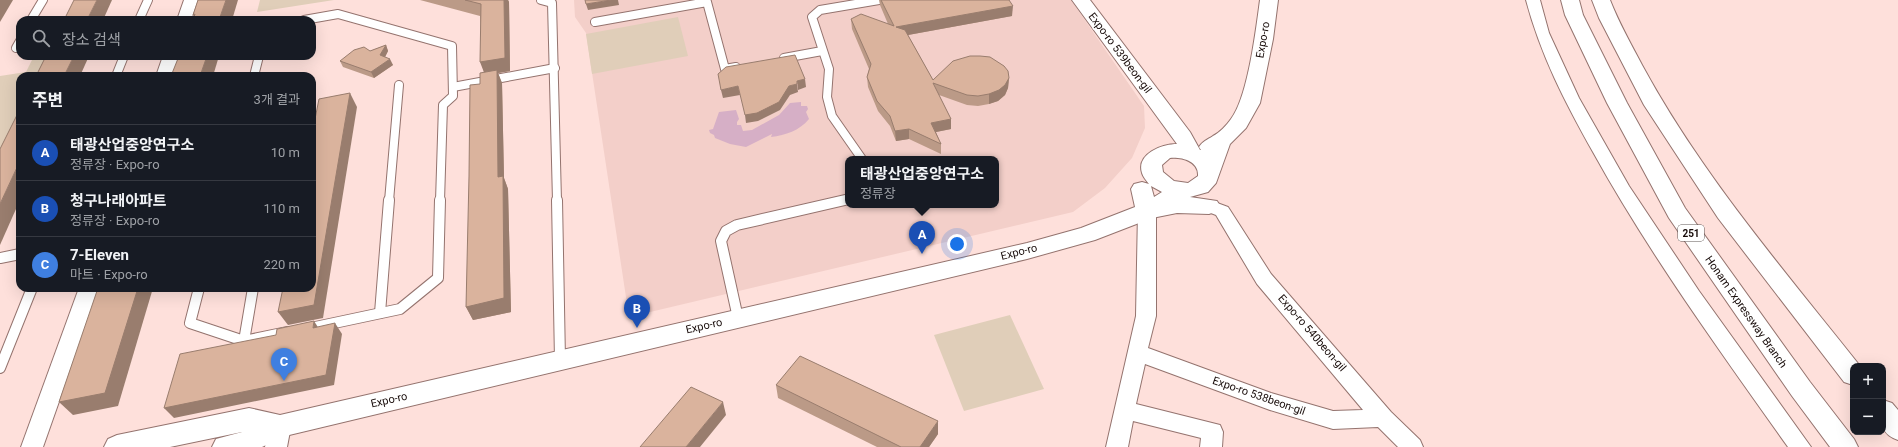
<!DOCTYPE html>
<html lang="ko">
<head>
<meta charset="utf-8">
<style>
  body { margin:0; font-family:Roboto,"Noto Sans KR",sans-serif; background:#242831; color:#f1f3f6 }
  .controls { position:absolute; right:12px; bottom:12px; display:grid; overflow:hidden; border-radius:8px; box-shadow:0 4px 16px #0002 }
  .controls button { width:36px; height:36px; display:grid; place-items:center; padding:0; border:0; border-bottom:1px solid #363941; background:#171b24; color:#f1f3f6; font:20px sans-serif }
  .you { position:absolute; left:957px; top:244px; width:14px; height:14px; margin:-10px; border:3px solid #fff; border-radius:50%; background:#1a73e8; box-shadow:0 0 0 6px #1a73e833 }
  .badge { display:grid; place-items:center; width:26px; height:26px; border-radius:50%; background:#8c9099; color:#fff; font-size:13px; font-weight:700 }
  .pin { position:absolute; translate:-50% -33px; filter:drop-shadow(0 1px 2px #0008) }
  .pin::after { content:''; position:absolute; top:21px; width:14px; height:12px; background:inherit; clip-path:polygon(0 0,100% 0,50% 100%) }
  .popup { position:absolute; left:845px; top:156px; width:154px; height:52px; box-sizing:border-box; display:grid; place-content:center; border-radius:8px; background:#171b24; filter:drop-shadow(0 1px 3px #0005); font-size:13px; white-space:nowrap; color:#9ea1a6 }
  .popup b { font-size:15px; color:#f1f3f6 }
  .popup::after { content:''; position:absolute; left:50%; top:100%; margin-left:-8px; border:8px solid transparent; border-top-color:#171b24 }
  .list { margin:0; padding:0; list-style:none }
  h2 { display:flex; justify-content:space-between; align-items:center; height:52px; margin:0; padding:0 16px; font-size:17px }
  h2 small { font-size:13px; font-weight:400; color:#9ea1a6 }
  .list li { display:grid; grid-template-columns:26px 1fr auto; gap:12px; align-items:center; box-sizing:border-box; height:56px; padding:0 16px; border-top:1px solid #363941 }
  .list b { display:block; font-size:15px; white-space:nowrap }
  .list p { margin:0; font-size:13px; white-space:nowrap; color:#9ea1a6 }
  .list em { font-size:13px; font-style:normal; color:#9ea1a6 }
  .icon { flex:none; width:22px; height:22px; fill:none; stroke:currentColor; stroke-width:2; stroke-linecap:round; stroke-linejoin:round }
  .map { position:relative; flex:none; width:1898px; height:447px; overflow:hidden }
  .search { position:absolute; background:#171b24; box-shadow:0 4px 16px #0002; left:16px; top:16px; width:300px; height:44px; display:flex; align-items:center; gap:10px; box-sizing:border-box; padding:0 14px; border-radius:12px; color:#9ea1a6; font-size:15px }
  .panel { position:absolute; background:#171b24; box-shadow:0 4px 16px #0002; left:16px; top:72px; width:300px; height:220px; border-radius:12px }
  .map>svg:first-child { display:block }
  .built { fill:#f3cfc9; fill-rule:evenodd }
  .green { fill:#e0ceb9 }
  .water { fill:#d6afc6 }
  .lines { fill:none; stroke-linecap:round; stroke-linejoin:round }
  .lane-far1-casing { stroke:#94736e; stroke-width:10 }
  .lane-casing { stroke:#94736e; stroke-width:12 }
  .street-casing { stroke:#94736e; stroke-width:2 }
  .secondary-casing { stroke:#94736e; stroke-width:2 }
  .highway-casing { stroke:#94736e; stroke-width:2 }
  .lane-far1 { stroke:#fff; stroke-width:8 }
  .lane { stroke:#fff; stroke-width:10 }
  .street { fill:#fff; fill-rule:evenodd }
  .secondary { fill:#fff; fill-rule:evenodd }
  .highway { fill:#fff; fill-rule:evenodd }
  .wall { fill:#bb9a87 }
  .shaded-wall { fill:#997d6e }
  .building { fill:#dab39d; stroke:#997d6e }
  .labels { text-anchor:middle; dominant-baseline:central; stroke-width:3; stroke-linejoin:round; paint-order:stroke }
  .shield { fill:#fff; stroke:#5d5453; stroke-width:1 }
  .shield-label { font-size:10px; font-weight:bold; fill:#170b09 }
  .street-label { font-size:11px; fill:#170b09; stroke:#fff }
</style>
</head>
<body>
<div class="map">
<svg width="1898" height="447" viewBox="0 0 1898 447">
  <rect width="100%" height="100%" fill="#fee0db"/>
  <path class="built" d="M574 0H1071L1144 106 1145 128 1132 158 1105 188 1073 212 629 317 586 33 575 17ZM848 159H996V205H848Z"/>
  <g class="green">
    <path d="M260 0H334L257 12Z"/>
    <path d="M678 17 688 56 592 74 586 34Z"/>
    <path d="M34 56H59L50 76H20V142L0 186V76L26 72Z"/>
    <path d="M1010 315 1044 389 964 411 934 335Z"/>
  </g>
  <path class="water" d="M801 102V106H807L808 109 806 112 809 119C799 131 786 135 771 137L772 134 746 147 730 144 715 138 714 135 710 133 709 130 713 129 719 112 736 110 739 119 737 122V125H741L743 131 752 130 779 115 790 103Z"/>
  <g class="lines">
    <g class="lane-far1-casing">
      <g id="lane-far1">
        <path d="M541 0 552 3 557 201"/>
        <path d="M31 20 43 0"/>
        <path d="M139 20 148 0"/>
        <path d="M304 20 338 14 452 46 453 96 443 105 440 201"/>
        <path d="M595 22 707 2 725 69 736 67"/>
        <path d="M20 41 16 48 20 47"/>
        <path d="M784 58 822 51"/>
        <path d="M116 76 124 56"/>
        <path d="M254 76 259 56"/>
        <path d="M453 87 555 68"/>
        <path d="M862 159 832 116 827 97 829 69 812 17 820 10 879 0"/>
        <path d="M389 201 399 85"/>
        <path d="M841 201 848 199"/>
      </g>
    </g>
    <g class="lane-casing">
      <g id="lane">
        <path d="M557 200 560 360"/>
        <path d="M0 258 20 254"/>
        <path d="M199 288 190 323 244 341 287 332"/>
        <path d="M380 313 389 200"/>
        <path d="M738 318 721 241 726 231 737 225 845 200"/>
        <path d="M306 329 400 309 438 278 440 200"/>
        <path d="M244 341 253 288"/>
        <path d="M0 368 32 288"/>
      </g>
    </g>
    <g class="street-casing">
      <g id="street">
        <path d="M184 0H198L191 20H177Z"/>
        <path d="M1526 0H1540L1549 33 1579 98 1629 186 1699 291 1811 447H1788C1720 351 1650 255 1593 152 1565 102 1541 56 1526 0Z"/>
        <path d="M163 56H179L172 76H156Z"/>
        <path d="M1209 200 1228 207 1271 274 1391 412 1420 440 1423 447H1398L1378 427 1333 429 1270 410 1145 364 1136 404 1220 425 1223 432 1222 447H1200L1201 438 1133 421 1128 447H1106L1136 316 1138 211 1141 207 1147 205 1153 207 1156 211V316L1148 348 1271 393 1333 411 1363 410 1257 284 1216 215 1203 210 1200 206 1203 202Z"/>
        <path d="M79 288H99L43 447H21Z"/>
        <path d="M280 417 288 420 291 426 287 447H265L269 426 272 420Z"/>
      </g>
    </g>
    <g class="secondary-casing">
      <path id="secondary" d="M1072 0H1090L1190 132 1200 150H1201L1199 147C1203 141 1207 140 1213 136 1219 133 1227 125 1231 119 1248 97 1256 29 1260 0H1278L1273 39 1260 103 1246 128 1230 144 1216 183 1208 192 1190 197 1217 201 1220 206 1217 211 1209 214 1177 213 1152 218 1095 240 1027 259 285 436 262 447H212L216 439 242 432 170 447H104L108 439 117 435 249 408 280 415 1027 243 1081 228 1135 207 1131 189 1134 184 1142 182 1149 184C1146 180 1143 177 1142 173 1136 154 1162 144 1177 144ZM1170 158C1182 157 1199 161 1198 176L1188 183 1174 181 1163 172 1162 165ZM1151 186 1162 192 1154 197Z"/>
    </g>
    <g class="highway-casing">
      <g id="highway">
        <path d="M1561 0H1579L1583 15 1627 103 1685 208 1810 382 1854 439 1858 447H1830L1792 396 1669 218 1607 103 1565 15Z"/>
        <path d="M1592 0H1610C1619 23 1631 44 1642 65 1701 174 1783 269 1860 366H1853V385L1844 382 1718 218 1644 105 1599 18Z"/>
        <path d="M1883 400 1892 403 1898 410V440C1877 433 1883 419 1883 400Z"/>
      </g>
    </g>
    <use href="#lane-far1" class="lane-far1"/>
    <use href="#lane" class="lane"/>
    <use href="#street" class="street"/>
    <use href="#secondary" class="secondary"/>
    <use href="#highway" class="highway"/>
  </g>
  <g class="wall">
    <path d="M420 0H508L509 2 510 71 498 73 502 83 504 178 508 189 511 312 473 320 466 307 484 73 480 16Z"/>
    <path d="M879 0H1009L1012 16 908 35 933 80 1009 78 1008 88 1005 95 998 101 989 104 978 106 967 105 939 95 951 119V129L936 132 941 144V154L909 139 896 141 890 126 878 111 868 87 867 77 869 69 852 29 851 19 888 24 880 5Z"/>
    <path d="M386 45 388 51 385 57 393 65 374 78 343 67 340 61 370 51Z"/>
    <path d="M776 385 938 434 929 447H877L778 398Z"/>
  </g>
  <g class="shaded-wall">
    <path d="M0 0H13L0 22Z"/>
    <path d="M97 0H112L103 20H87Z"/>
    <path d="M226 0H238L232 20H219Z"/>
    <path d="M504 0H508L509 2 510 71 498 73 502 83 504 178 508 189 511 312 473 320 466 307 498 177 485 75 480 62Z"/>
    <path d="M611 0H618L619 5 588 10 586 4Z"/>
    <path d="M1013 6 1012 16 897 37 896 27Z"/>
    <path d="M386 45 388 51 383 61 380 55Z"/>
    <path d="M74 56H89L80 76H64Z"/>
    <path d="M207 56H219L213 76H200Z"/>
    <path d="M390 59 393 65 374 78 371 72Z"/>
    <path d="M1009 78 1008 88 1005 95 998 101 989 104V94Z"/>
    <path d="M805 79 806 87 798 90 797 81Z"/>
    <path d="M797 84 798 92 790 95 780 110 758 121 746 123 745 115 789 86Z"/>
    <path d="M738 86 740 95 723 98 721 90Z"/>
    <path d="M350 93 357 107 323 318 288 325 278 312Z"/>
    <path d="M951 119V129L931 133V123Z"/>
    <path d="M909 129V139L896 141 895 131Z"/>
    <path d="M20 161V200L0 245V204Z"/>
    <path d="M138 288H153L118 406 73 415 59 402Z"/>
    <path d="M314 321 321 332 313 328Z"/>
    <path d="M335 323 342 334 334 385 174 418 164 408Z"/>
    <path d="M723 402 726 415 700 447H686Z"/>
    <path d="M938 421V434L929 447H920Z"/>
  </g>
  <g class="building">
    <path d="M74 0H97L87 20H64Z"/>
    <path d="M198 0H226L219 20H193L195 14 193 15Z"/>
    <path d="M465 0H504L505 58 480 62 481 4Z"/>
    <path d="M585 0H611L586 4Z"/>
    <path d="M881 0H1009L1013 6 896 27 905 30 933 80 953 61 970 56H980L990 57 1004 66 1008 71 1009 78 1005 85 999 90 989 94 978 96 967 95 933 83 951 119 931 123 941 144 909 129 895 131 890 116 877 101 867 77 871 64 851 19 861 14 894 26Z"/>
    <path d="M386 45 380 55 390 59 371 72 340 61 354 50 364 47 370 51Z"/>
    <path d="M795 55 805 79 797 81V84L789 86 779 102 757 113 745 115 738 86 721 90 718 74 726 67Z"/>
    <path d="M46 56H74L64 76H36Z"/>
    <path d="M179 56H207L200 76H171Z"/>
    <path d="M497 70 498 177 503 176 504 298 466 307 469 176 470 85 480 84V73Z"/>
    <path d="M350 93 314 305 278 312 283 288H312V134L319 99Z"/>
    <path d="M20 109V161L0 204V149Z"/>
    <path d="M98 288H138L105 393 59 402Z"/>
    <path d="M314 321 313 328 335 323 326 375 164 408 180 354 276 335 277 329Z"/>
    <path d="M800 356 938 421 920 447H901L776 385Z"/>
    <path d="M691 387 723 402 686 447H640Z"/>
  </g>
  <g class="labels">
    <rect class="shield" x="1678" y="225" width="26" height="16" rx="3"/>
    <g class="shield-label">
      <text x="1691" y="233">251</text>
    </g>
    <g class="street-label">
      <text transform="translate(1263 40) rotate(-80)">Expo-ro</text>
      <text transform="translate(1120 53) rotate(53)">Expo-ro 539beon-gil</text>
      <text transform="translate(1019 252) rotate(-14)">Expo-ro</text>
      <text transform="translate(1746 312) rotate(55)">Honam Expressway Branch</text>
      <text transform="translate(704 326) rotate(-13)">Expo-ro</text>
      <text transform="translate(1312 333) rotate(49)">Expo-ro 540beon-gil</text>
      <text transform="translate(1259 396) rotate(19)">Expo-ro 538beon-gil</text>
      <text transform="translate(389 400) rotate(-13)">Expo-ro</text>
    </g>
  </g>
</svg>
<div class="controls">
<button>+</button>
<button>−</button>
</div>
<div class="you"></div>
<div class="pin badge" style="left:922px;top:254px;background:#1a4fb4">A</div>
<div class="popup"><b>태광산업중앙연구소</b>정류장</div>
<div class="pin badge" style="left:637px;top:328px;background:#1a4fb4">B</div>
<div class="pin badge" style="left:284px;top:381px;background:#3f7fe0">C</div>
<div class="search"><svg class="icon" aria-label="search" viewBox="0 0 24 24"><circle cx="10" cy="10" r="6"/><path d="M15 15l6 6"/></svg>장소 검색</div>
<section class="panel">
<h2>주변<small>3개 결과</small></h2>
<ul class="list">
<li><span class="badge" style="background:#1a4fb4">A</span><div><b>태광산업중앙연구소</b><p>정류장 · Expo-ro</p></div><em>10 m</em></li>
<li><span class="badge" style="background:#1a4fb4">B</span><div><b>청구나래아파트</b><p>정류장 · Expo-ro</p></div><em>110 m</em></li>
<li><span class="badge" style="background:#3f7fe0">C</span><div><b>7-Eleven</b><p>마트 · Expo-ro</p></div><em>220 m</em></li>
</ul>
</section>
</div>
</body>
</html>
